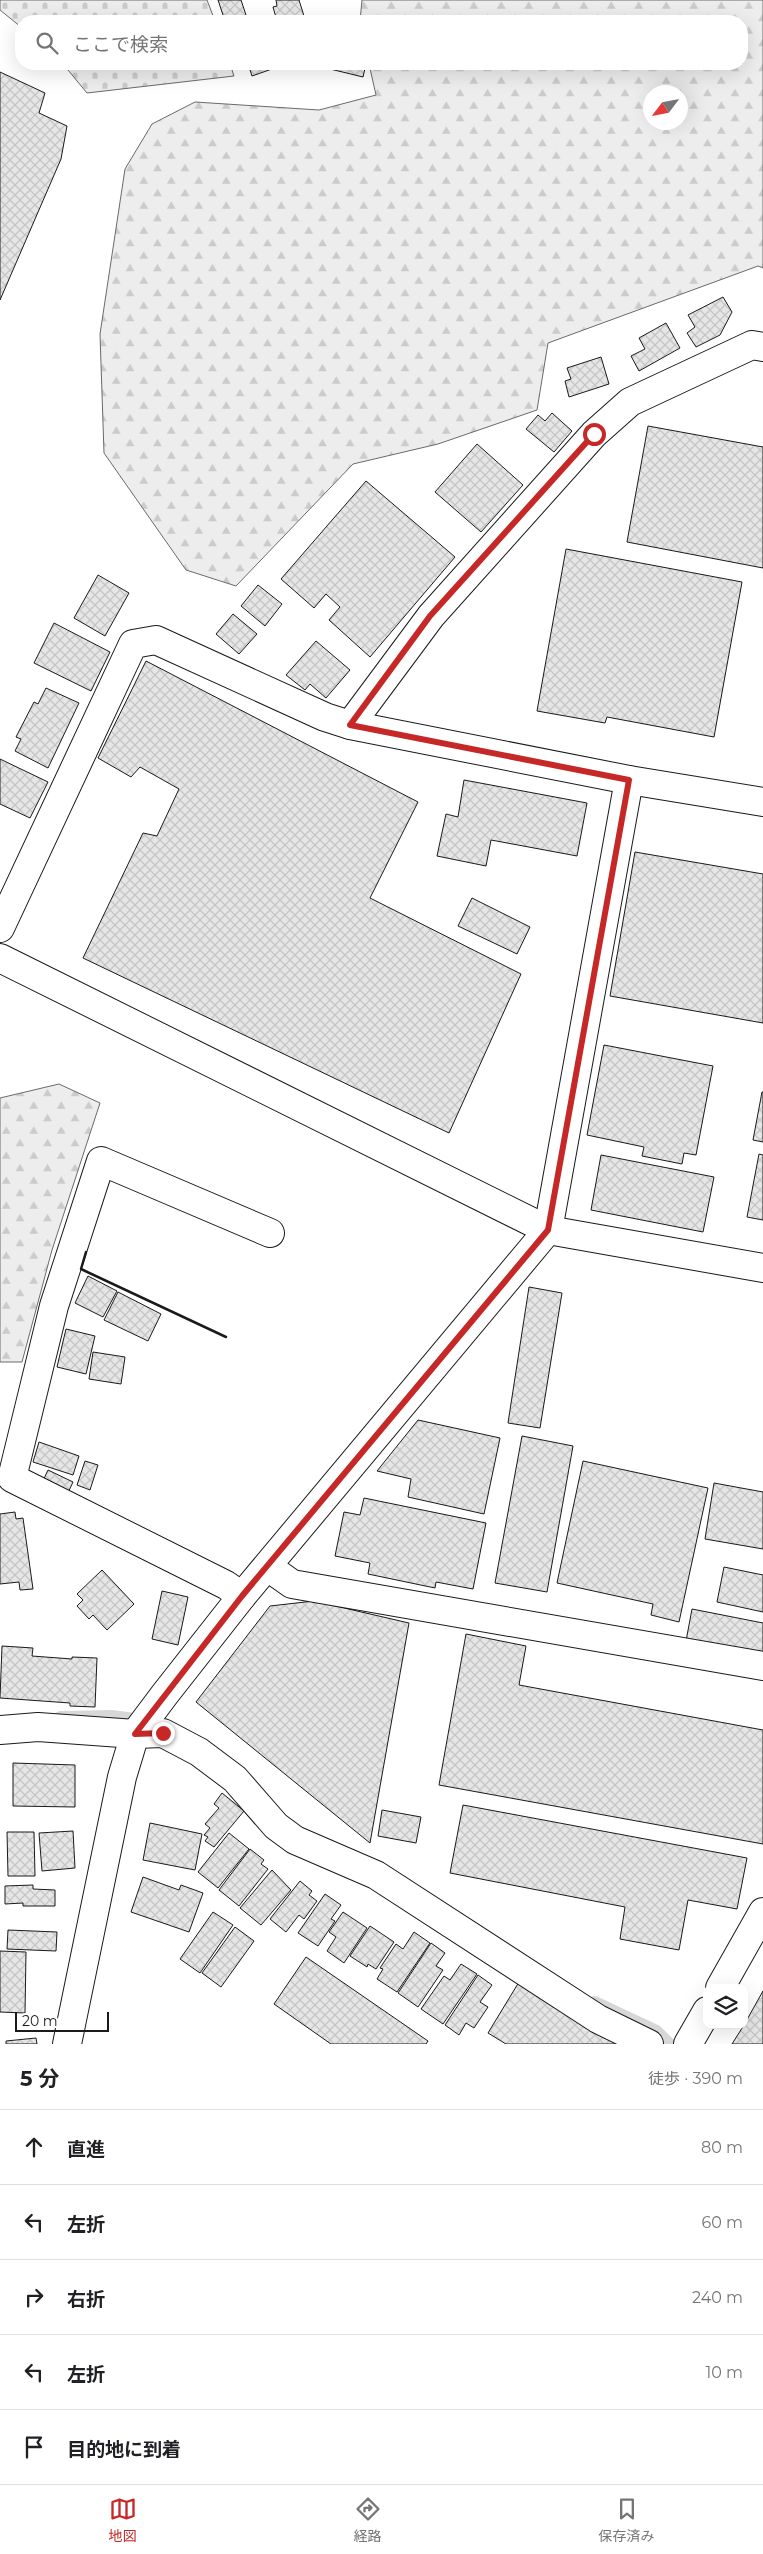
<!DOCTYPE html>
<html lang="ja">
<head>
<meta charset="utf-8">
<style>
  body { margin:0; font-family:Montserrat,"Noto Sans JP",sans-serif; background:#f6f6f6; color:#202124 }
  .controls { position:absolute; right:15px; bottom:15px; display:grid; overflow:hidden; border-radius:10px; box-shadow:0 5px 20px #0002 }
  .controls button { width:45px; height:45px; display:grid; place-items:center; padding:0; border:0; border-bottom:1px solid #e0e0e0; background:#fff; color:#202124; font:25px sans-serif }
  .compass { position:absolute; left:643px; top:85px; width:45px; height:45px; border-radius:50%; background:#fff; box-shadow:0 5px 20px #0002; rotate:238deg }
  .scale { position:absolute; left:15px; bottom:12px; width:94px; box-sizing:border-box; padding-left:5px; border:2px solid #1a1a1a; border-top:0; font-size:14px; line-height:18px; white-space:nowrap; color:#1a1a1a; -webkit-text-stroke:4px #fff; paint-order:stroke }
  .stop { position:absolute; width:15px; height:15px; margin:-11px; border:4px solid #c62828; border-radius:50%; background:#fff }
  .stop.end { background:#c62828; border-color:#fff; box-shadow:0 1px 5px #0008 }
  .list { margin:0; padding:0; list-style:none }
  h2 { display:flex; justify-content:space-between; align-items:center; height:65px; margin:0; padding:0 20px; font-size:21px }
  h2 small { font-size:16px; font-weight:400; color:#757577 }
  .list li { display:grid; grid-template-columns:32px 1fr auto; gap:15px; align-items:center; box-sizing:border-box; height:75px; padding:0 20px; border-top:1px solid #e0e0e0 }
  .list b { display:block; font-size:19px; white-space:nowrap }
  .list em { font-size:16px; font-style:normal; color:#757577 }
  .icon { flex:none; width:28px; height:28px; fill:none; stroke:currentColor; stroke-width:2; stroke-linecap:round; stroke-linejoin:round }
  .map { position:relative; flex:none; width:763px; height:2044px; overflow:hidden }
  .search { position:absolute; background:#fff; box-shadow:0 5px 20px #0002; left:15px; right:15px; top:15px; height:55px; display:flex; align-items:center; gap:12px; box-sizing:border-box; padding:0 18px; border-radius:20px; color:#757577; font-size:19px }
  .sheet { height:440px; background:#fff }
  nav { display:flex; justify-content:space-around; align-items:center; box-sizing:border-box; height:70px; border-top:1px solid #e0e0e0; background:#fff; font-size:14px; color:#757577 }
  nav a { display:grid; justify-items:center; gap:2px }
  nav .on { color:#c62828 }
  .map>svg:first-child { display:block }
  .forest { fill:url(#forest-firs); stroke:#6a6a6a; fill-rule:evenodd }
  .cemetery { fill:url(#cemetery-stones); stroke:#6a6a6a }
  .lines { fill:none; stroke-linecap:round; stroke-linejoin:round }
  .stream { stroke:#d7d7d7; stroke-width:10 }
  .building { fill:url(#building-cross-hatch); stroke:#1a1a1a }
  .street-casing { stroke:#1a1a1a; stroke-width:30 }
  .street { stroke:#fff; stroke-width:28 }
  .wall { stroke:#1a1a1a; stroke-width:2.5 }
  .route { stroke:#c62828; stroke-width:6 }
</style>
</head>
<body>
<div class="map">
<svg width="763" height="2044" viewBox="0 0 763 2044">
  <defs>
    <pattern id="forest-firs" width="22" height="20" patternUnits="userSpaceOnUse" patternTransform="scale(1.25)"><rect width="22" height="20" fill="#ededed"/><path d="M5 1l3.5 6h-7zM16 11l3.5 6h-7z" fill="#cbcbcb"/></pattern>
    <pattern id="cemetery-stones" width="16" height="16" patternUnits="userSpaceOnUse" patternTransform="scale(1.25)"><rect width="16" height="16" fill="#ededed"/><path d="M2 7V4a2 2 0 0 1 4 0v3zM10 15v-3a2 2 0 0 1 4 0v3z" fill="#cbcbcb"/></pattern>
    <pattern id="building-cross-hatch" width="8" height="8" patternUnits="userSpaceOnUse" patternTransform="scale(1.25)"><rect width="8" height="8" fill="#e6e6e6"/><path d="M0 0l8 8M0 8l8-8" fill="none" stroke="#c5c5c5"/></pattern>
  </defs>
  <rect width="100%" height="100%" fill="#fff"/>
  <g class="forest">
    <path d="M362 0H763V268L758 266 548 343 537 410 438 444 353 464 236 586 186 570 104 453 100 334 125 169 152 124 195 102 319 110 376 95 369 64H742V21H360ZM650 92H680V122H650Z"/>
    <path d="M59 1084 100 1103 52 1250 22 1362H0V1098Z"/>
  </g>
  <g class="cemetery">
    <path d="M0 0H207L215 21H21V27L0 10Z"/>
    <path d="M63 64H230L234 76 87 93Z"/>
  </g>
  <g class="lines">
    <g class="stream">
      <path d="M60 1716 112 1715 142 1719"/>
      <path d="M595 2001 657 2030 671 2044"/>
    </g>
  </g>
  <g class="building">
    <path d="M218 0H241L248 21H225Z"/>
    <path d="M276 0H299L304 16 277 21 273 7 277 6Z"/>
    <path d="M248 64H271L272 69 252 76Z"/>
    <path d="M327 64H366L363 77 326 68Z"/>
    <path d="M0 72 45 93 39 113 67 126 61 159 0 300Z"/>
    <path d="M723 297 732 312 720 335 696 347 687 333 695 327 688 315Z"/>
    <path d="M666 323 680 348 639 371 631 356 645 349 639 338Z"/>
    <path d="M601 357 609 384 569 397 565 381 571 379 567 368Z"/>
    <path d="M552 413 572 431 554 452 526 429 538 415 545 421Z"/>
    <path d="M648 426 763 447V568L627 542Z"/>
    <path d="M477 444 523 485 481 532 435 492Z"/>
    <path d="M366 481 455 557 370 657 329 620 340 607 326 594 314 608 281 579Z"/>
    <path d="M566 549 742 582 714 737 607 717 605 723 537 711Z"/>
    <path d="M98 575 129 593 105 636 74 618Z"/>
    <path d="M258 585 282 604 265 626 241 606Z"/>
    <path d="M233 614 257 634 239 654 216 634Z"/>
    <path d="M54 623 110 652 91 691 34 663Z"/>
    <path d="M316 641 350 670 326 698 310 684 305 690 286 675Z"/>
    <path d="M146 661 418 802 370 898 521 974 449 1133 83 958 143 833 157 836 179 789 140 767 131 777 98 758Z"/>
    <path d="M46 688 79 703 48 768 15 751 21 739 16 737 34 702 38 704Z"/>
    <path d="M0 759 48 782 30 818 0 804Z"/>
    <path d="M464 780 587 803 577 856 491 840 486 866 437 856 446 814 458 817Z"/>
    <path d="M635 852 763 874V1023L610 996Z"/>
    <path d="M472 898 530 927 517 954 458 926Z"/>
    <path d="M604 1045 713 1066 696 1155 684 1153 682 1164 642 1156 644 1147 587 1135Z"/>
    <path d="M762 1092H763V1142L753 1140Z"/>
    <path d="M759 1154 763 1155V1220L747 1217Z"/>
    <path d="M601 1155 714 1177 703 1232 591 1210Z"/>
    <path d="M88 1276 117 1291 103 1317 75 1303Z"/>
    <path d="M529 1287 562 1293 540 1428 508 1423Z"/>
    <path d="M118 1292 161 1314 148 1341 104 1320Z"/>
    <path d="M66 1329 95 1336 86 1374 57 1367Z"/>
    <path d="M93 1352 125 1357 121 1384 89 1379Z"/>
    <path d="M418 1420 500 1438 484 1514 408 1497 411 1479 377 1471Z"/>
    <path d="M522 1436 573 1446 547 1592 495 1583Z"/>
    <path d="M39 1442 79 1456 73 1475 33 1462Z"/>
    <path d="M85 1461 98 1465 90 1490 77 1485Z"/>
    <path d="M583 1461 708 1488 679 1622 651 1615 653 1604 557 1583Z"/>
    <path d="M48 1470 73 1482 66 1497 41 1485Z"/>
    <path d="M714 1483 763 1492V1549L705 1539Z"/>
    <path d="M364 1498 486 1523 473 1589 436 1582 435 1588 368 1574 370 1563 335 1556 344 1512 360 1515Z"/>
    <path d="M15 1512 16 1519 23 1518 33 1589 20 1590 19 1582 0 1584V1514Z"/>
    <path d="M724 1567 763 1575V1612L717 1602Z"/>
    <path d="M102 1570 134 1604 107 1630 93 1615 89 1619 77 1606 83 1600 77 1594Z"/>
    <path d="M162 1591 188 1597 178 1645 152 1639Z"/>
    <path d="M314 1601 409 1623 370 1843 196 1702 270 1606Z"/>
    <path d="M692 1609 763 1623V1656L686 1641Z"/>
    <path d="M466 1634 526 1646 519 1685 763 1730V1844L439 1785Z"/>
    <path d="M2 1646 33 1648 32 1656 72 1659V1657L97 1658 95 1707 70 1706V1703L0 1698Z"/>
    <path d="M13 1763 75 1765V1807L13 1806Z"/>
    <path d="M222 1793 244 1811 214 1847 205 1841 208 1837 204 1835 210 1828 205 1824 219 1808 214 1804Z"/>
    <path d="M463 1805 747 1858 737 1909 688 1900 679 1950 620 1939 625 1907 450 1873Z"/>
    <path d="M382 1810 421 1817 416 1843 378 1836Z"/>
    <path d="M150 1823 202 1834 195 1870 143 1860Z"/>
    <path d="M73 1831 75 1868 42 1871 39 1833Z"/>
    <path d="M7 1832H34L35 1876H8Z"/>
    <path d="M229 1833 249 1849 218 1888 198 1872Z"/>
    <path d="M250 1849 264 1860 261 1864 268 1869 239 1906 219 1890Z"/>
    <path d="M272 1870 291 1890 261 1925 240 1908Z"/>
    <path d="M143 1877 179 1890 181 1885 203 1893 189 1932 131 1912Z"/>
    <path d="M300 1881 312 1891 309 1895 317 1901 304 1919 299 1915 286 1932 270 1919Z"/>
    <path d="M33 1885V1889L55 1890V1906H23V1903L5 1904V1886Z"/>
    <path d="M325 1894 341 1905 331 1919 335 1921 318 1946 298 1933Z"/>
    <path d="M213 1912 233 1925 200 1973 180 1959Z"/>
    <path d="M343 1912 367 1928 344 1963 327 1951 336 1937 329 1932Z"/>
    <path d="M370 1926 394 1942 376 1969 368 1964 367 1967 350 1956Z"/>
    <path d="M235 1927 254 1941 221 1987 202 1973Z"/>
    <path d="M8 1930 57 1932 56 1951 7 1949Z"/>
    <path d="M414 1932 430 1943 397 1992 377 1979 383 1969 380 1968 396 1944 403 1949Z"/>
    <path d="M431 1943 445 1953 436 1966 443 1970 418 2007 398 1993Z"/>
    <path d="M0 1951 26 1952 25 2013 0 2012Z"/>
    <path d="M306 1957 428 2041 426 2044H331L274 2004Z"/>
    <path d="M461 1964 477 1974 443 2024 421 2009 444 1976 450 1980Z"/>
    <path d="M478 1975 492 1985 480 2002 488 2007 474 2028 466 2023 459 2035 445 2025Z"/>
    <path d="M519 1982 618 2044H506L488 2033Z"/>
    <path d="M763 1991V2044H732L744 2025Z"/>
    <path d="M36 2038 37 2044H6V2041Z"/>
  </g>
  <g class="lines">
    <g class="street-casing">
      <g id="street">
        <path d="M350 725 431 616 594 434 630 402 752 345 763 347"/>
        <path d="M0 928 133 644 156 640 325 717 350 725 629 780 763 802"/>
        <path d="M0 958 548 1230 763 1268"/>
        <path d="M268 1567 292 1584 763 1666"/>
        <path d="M242 1596 226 1585 12 1478 54 1306 101 1161 270 1233"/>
        <path d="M0 1730 38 1727 135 1734 163 1733 199 1752 235 1779 276 1826 295 1840 376 1875 598 2019 649 2044"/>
        <path d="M720 1988 763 1912"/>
        <path d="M67 2044 122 1777 135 1734 165 1694 242 1596 548 1230 629 780"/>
        <path d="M688 2044 707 2011"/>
      </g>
    </g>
    <use href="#street" class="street"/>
    <path class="wall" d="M86 1252 81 1269 226 1337"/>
  </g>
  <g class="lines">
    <path class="route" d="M163 1733 135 1734 242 1596 548 1230 629 780 350 725 430 616 594 434"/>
  </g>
</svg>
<div class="controls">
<button><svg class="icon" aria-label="layers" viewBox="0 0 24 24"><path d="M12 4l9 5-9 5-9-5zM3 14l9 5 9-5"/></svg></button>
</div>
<svg class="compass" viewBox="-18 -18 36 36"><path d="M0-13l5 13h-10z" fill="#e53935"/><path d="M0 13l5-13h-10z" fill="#757577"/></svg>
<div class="scale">20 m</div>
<div class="stop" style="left:594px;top:434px"></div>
<div class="stop end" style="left:163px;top:1733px"></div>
<div class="search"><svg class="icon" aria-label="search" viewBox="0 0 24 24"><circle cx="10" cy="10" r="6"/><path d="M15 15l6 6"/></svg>ここで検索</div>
</div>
<section class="sheet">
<h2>5 分<small>徒歩 · 390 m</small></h2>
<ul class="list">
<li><svg class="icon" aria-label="ahead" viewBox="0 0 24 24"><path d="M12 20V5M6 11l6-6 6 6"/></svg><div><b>直進</b></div><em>80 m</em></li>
<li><svg class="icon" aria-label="left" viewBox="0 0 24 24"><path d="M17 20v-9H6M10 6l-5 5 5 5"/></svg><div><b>左折</b></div><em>60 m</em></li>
<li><svg class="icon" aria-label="right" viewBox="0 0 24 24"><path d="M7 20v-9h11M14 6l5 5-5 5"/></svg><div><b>右折</b></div><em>240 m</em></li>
<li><svg class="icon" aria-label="left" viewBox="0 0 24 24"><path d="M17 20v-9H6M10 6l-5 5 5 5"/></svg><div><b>左折</b></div><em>10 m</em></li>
<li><svg class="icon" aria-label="arrive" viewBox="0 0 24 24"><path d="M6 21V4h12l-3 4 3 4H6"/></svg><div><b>目的地に到着</b></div></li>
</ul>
</section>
<nav>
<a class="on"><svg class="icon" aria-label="map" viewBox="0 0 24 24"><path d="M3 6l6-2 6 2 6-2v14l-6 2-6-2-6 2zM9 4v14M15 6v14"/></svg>地図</a>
<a><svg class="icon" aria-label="directions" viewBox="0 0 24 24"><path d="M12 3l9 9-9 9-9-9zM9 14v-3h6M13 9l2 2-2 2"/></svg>経路</a>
<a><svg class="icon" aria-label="saved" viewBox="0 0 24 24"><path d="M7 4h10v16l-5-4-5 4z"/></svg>保存済み</a>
</nav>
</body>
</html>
